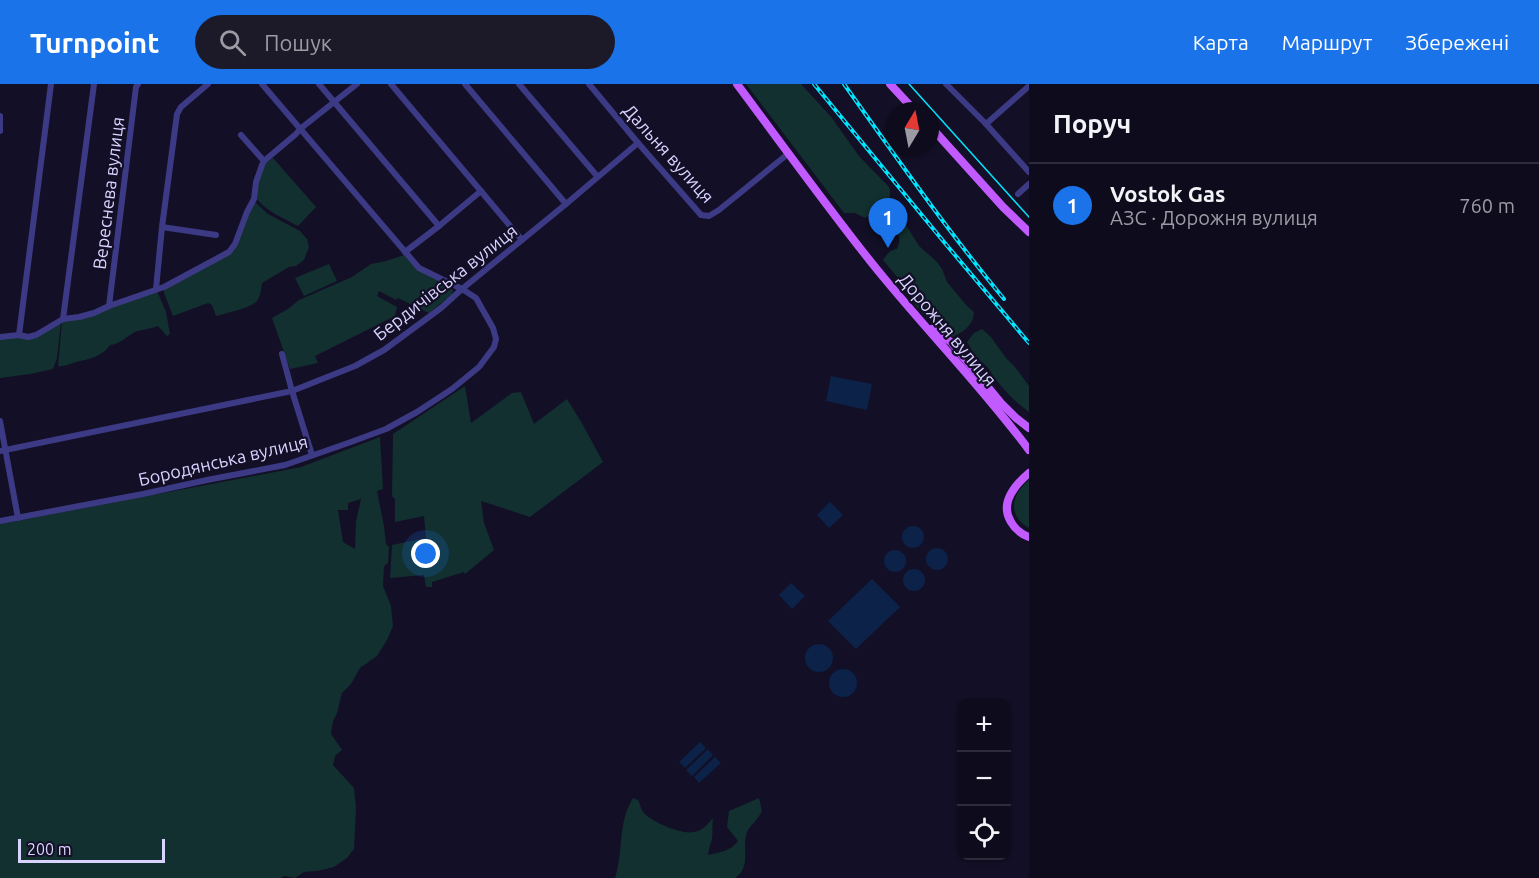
<!DOCTYPE html>
<html lang="uk">
<head>
<meta charset="utf-8">
<style>
  body { margin:0; font-family:Ubuntu,sans-serif; background:#1c1929; color:#f1f3f6 }
  .controls { position:absolute; right:18px; bottom:18px; display:grid; overflow:hidden; border-radius:12px; box-shadow:0 2px 4px #0004 }
  .controls button { width:54px; height:54px; display:grid; place-items:center; padding:0; border:0; border-bottom:2px solid #2e2b3b; background:#0e0b1c; color:#f1f3f6; font:30px sans-serif }
  .compass { position:absolute; left:885px; top:18px; width:54px; height:54px; border-radius:50%; background:#0e0b1c; box-shadow:0 2px 4px #0004; rotate:10deg }
  .scale { position:absolute; left:18px; bottom:15px; width:147px; box-sizing:border-box; padding-left:6px; border:3px solid #d9d4ff; border-top:0; font-size:16px; line-height:21px; white-space:nowrap; color:#d9d4ff; -webkit-text-stroke:4px #130f26; paint-order:stroke }
  .you { position:absolute; left:426px; top:470px; width:21px; height:21px; margin:-15px; border:4px solid #fff; border-radius:50%; background:#1a73e8; box-shadow:0 0 0 9px #1a73e833 }
  .badge { display:grid; place-items:center; width:39px; height:39px; border-radius:50%; background:#1a73e8; color:#fff; font-size:20px; font-weight:700 }
  .pin { position:absolute; translate:-50% -50px; filter:drop-shadow(0 2px 3px #0008) }
  .pin::after { content:''; position:absolute; top:32px; width:21px; height:18px; background:inherit; clip-path:polygon(0 0,100% 0,50% 100%) }
  .list { margin:0; padding:0; list-style:none }
  h2 { display:flex; justify-content:space-between; align-items:center; height:78px; margin:0; padding:0 24px; font-size:26px }
  h2 small { font-size:20px; font-weight:400; color:#9b9ba3 }
  .list li { display:grid; grid-template-columns:39px 1fr auto; gap:18px; align-items:center; box-sizing:border-box; height:84px; padding:0 24px; border-top:2px solid #2e2b3b }
  .list b { display:block; font-size:22px; white-space:nowrap }
  .list p { margin:0; font-size:20px; white-space:nowrap; color:#9b9ba3 }
  .list em { font-size:20px; font-style:normal; color:#9b9ba3 }
  .icon { flex:none; width:33px; height:33px; fill:none; stroke:currentColor; stroke-width:2; stroke-linecap:round; stroke-linejoin:round }
  .map { position:relative; flex:none; width:1029px; height:794px; overflow:hidden }
  header { display:flex; align-items:center; gap:36px; box-sizing:border-box; height:84px; padding:0 30px; background:#1a73e8; color:#fff }
  header strong { font-size:28px }
  nav { display:flex; gap:33px; margin-inline-start:auto; font-size:21px }
  .search { width:420px; height:54px; background:#1c1929; display:flex; align-items:center; gap:15px; box-sizing:border-box; padding:0 21px; border-radius:33px; color:#9b9ba3; font-size:22px }
  main { display:flex }
  aside { flex:1; background:#0e0b1c }
  .map>svg:first-child { display:block }
  .green { fill:#12302f; fill-rule:evenodd }
  .water { fill:#0c2248 }
  .lines { fill:none; stroke-linecap:round; stroke-linejoin:round }
  .minor { stroke:#3d3a85; stroke-width:6 }
  .major { stroke:#c25bff; stroke-width:8 }
  .tram { stroke:#00e5ff; stroke-width:1.5 }
  .rail-casing { stroke:#00e5ff; stroke-width:4 }
  .rail { stroke:#130f26; stroke-width:1.5; stroke-dasharray:4.5; stroke-linecap:butt }
  .labels { text-anchor:middle; dominant-baseline:central; stroke-width:4.5; stroke-linejoin:round; paint-order:stroke }
  .street-label { font-size:18px; fill:#d9d4ff; stroke:#130f26 }
</style>
</head>
<body>
<header>
<strong>Turnpoint</strong>
<div class="search"><svg class="icon" aria-label="search" viewBox="0 0 24 24"><circle cx="10" cy="10" r="6"/><path d="M15 15l6 6"/></svg>Пошук</div>
<nav><a>Карта</a><a>Маршрут</a><a>Збережені</a></nav>
</header>
<main>
<div class="map">
<svg width="1029" height="794" viewBox="0 0 1029 794">
  <rect width="100%" height="100%" fill="#130f26"/>
  <g class="green">
    <path d="M746 0H801L832 34 859 72 889 103C895 117 877 129 865 134L855 129H844Z"/>
    <path d="M273 74 316 123 298 142C283 134 266 127 256 114L257 99 265 80Z"/>
    <path d="M255 118 268 130 300 147 307 155 309 163 304 176 296 182 289 183 262 199C261 205 261 213 256 218 247 225 227 229 216 232L212 221 208 219 173 232 164 209V204L227 171Z"/>
    <path d="M895 132 908 144 919 162 936 177 942 185 947 198 967 222 974 228C973 242 964 247 953 253 938 243 911 224 908 206L883 176C887 170 890 166 897 165 902 154 898 146 892 137Z"/>
    <path d="M404 171 451 202 453 207 451 211 429 229 398 214 396 216 379 207 377 212 397 223 395 232 315 272 318 279 290 285 272 234 288 225 299 216 352 193 371 180 386 177Z"/>
    <path d="M329 180 337 197 304 212 295 194Z"/>
    <path d="M157 207 166 228 170 250 167 252 158 242C151 245 138 246 133 249 125 254 120 260 110 261 102 273 89 275 76 278 69 280 65 283 58 282L62 238Z"/>
    <path d="M61 238 57 274 53 285 30 290 0 294V255L12 253 29 254Z"/>
    <path d="M982 245 991 253 1006 274 1015 283 1029 302V328C1012 316 999 301 988 284 984 279 978 276 974 271 972 267 970 262 967 258L974 249Z"/>
    <path d="M465 302 471 339 512 309 521 308 534 340 567 315 583 341 603 378 530 433 481 417 484 439 494 466 465 490 464 488 432 498V503H426L424 491 390 494 392 461 426 454 424 432 395 438V415L392 412 393 350Z"/>
    <path d="M380 353 383 405 377 407 384 442 386 460 389 463 388 479 384 482 383 502 391 522 393 542 387 556 377 572 360 584 351 600 342 609 337 629 333 637 331 650 342 666 335 672 333 681 354 704 356 724 354 765 347 774 334 783 317 787 304 788 295 794 284 792 281 794H0V440L301 383ZM361 415 356 437 355 465 343 458 338 426H348V419Z"/>
    <path d="M1029 396V444C1007 432 1011 410 1029 396Z"/>
    <path d="M633 714 638 716C640 720 641 726 644 729 652 738 682 751 694 748 702 747 708 740 713 734 712 741 713 750 712 755 710 761 709 765 708 771 720 768 731 767 738 757L727 743 729 727 759 714 762 727C759 734 752 740 748 746 740 762 753 782 735 794H615C624 767 617 740 633 714Z"/>
  </g>
  <g class="water">
    <path d="M831 292 872 300 867 326 826 317Z"/>
    <path d="M830 418 843 431 829 444 817 431Z"/>
    <circle cx="913" cy="453" r="11"/>
    <circle cx="937" cy="475" r="11"/>
    <circle cx="895" cy="477" r="11"/>
    <circle cx="914" cy="496" r="11"/>
    <path d="M872 495 900 523 856 565 828 537Z"/>
    <path d="M791 499 805 512 792 525 779 511Z"/>
    <circle cx="819" cy="574" r="14"/>
    <circle cx="843" cy="599" r="14"/>
    <path d="M700 658 706 664 685 684 679 678Z"/>
    <path d="M708 665 713 671 692 692 686 686Z"/>
    <path d="M715 673 721 679 699 699 694 693Z"/>
  </g>
  <g class="lines">
    <g class="minor">
      <path d="M319 0 439 142"/>
      <path d="M391 0 522 156"/>
      <path d="M465 0 566 120"/>
      <path d="M519 0 597 92"/>
      <path d="M589 0 638 59 701 131 709 132 719 126 789 69"/>
      <path d="M946 0 986 40 1029 88"/>
      <path d="M0 32V47"/>
      <path d="M986 40 1029 2"/>
      <path d="M241 51 264 77"/>
      <path d="M1018 110 1029 100"/>
      <path d="M162 143 216 151"/>
      <path d="M405 168 439 142 481 107"/>
      <path d="M156 205 162 143 177 30 181 23 208 0"/>
      <path d="M109 222 136 3 138 0"/>
      <path d="M63 235 94 0"/>
      <path d="M19 251 51 0"/>
      <path d="M0 253 19 251 28 253 36 251 63 235 79 233 94 229 109 222 164 203 229 168 235 160 247 128 254 115 256 98 262 81 264 77 296 50 300 45 357 0"/>
      <path d="M282 270 292 307 312 371"/>
      <path d="M0 337 18 434"/>
      <path d="M0 367 292 307 355 282 384 266 441 224 462 205 566 120 638 59"/>
      <path d="M0 437 143 410 207 396 285 381 351 358 386 345 417 328 452 305 479 283 494 263 496 255 493 244 476 214 462 205 419 184 262 0"/>
    </g>
    <g class="major">
      <path d="M737 0C781 59 825 120 871 178 922 242 980 300 1029 366"/>
      <path d="M890 0 915 27"/>
      <path d="M930 42 1003 123 1029 148"/>
      <path d="M932 245 951 258 1001 319 1016 334 1029 344"/>
      <path d="M1029 389C1015 401 999 419 1011 438 1015 445 1021 450 1029 453"/>
    </g>
    <path class="tram" d="M909 0 1029 133"/>
    <g class="rail-casing">
      <g id="rail">
        <path d="M814 0 944 158 1029 259"/>
        <path d="M844 0C896 73 947 146 1004 215"/>
      </g>
    </g>
    <use href="#rail" class="rail"/>
  </g>
  <g class="labels">
    <g class="street-label">
      <text transform="translate(669 69) rotate(48)">Дальня вулиця</text>
      <text transform="translate(108 109) rotate(-83)">Вереснева вулиця</text>
      <text transform="translate(445 198) rotate(-38)">Бердичівська вулиця</text>
      <text transform="translate(948 245) rotate(50)">Дорожня вулиця</text>
      <text transform="translate(223 376) rotate(-13)">Бородянська вулиця</text>
    </g>
  </g>
</svg>
<div class="controls">
<button>+</button>
<button>−</button>
<button><svg class="icon" aria-label="locate" viewBox="0 0 24 24"><circle cx="12" cy="12" r="6"/><path d="M12 2v4M12 18v4M2 12h4M18 12h4"/></svg></button>
</div>
<svg class="compass" viewBox="-18 -18 36 36"><path d="M0-13l5 13h-10z" fill="#e53935"/><path d="M0 13l5-13h-10z" fill="#9b9ba3"/></svg>
<div class="scale">200 m</div>
<div class="you"></div>
<div class="pin badge" style="left:888px;top:164px">1</div>
</div>
<aside>
<h2>Поруч<small></small></h2>
<ul class="list">
<li><span class="badge">1</span><div><b>Vostok Gas</b><p>АЗС · Дорожня вулиця</p></div><em>760 m</em></li>
</ul>
</aside>
</main>
</body>
</html>
